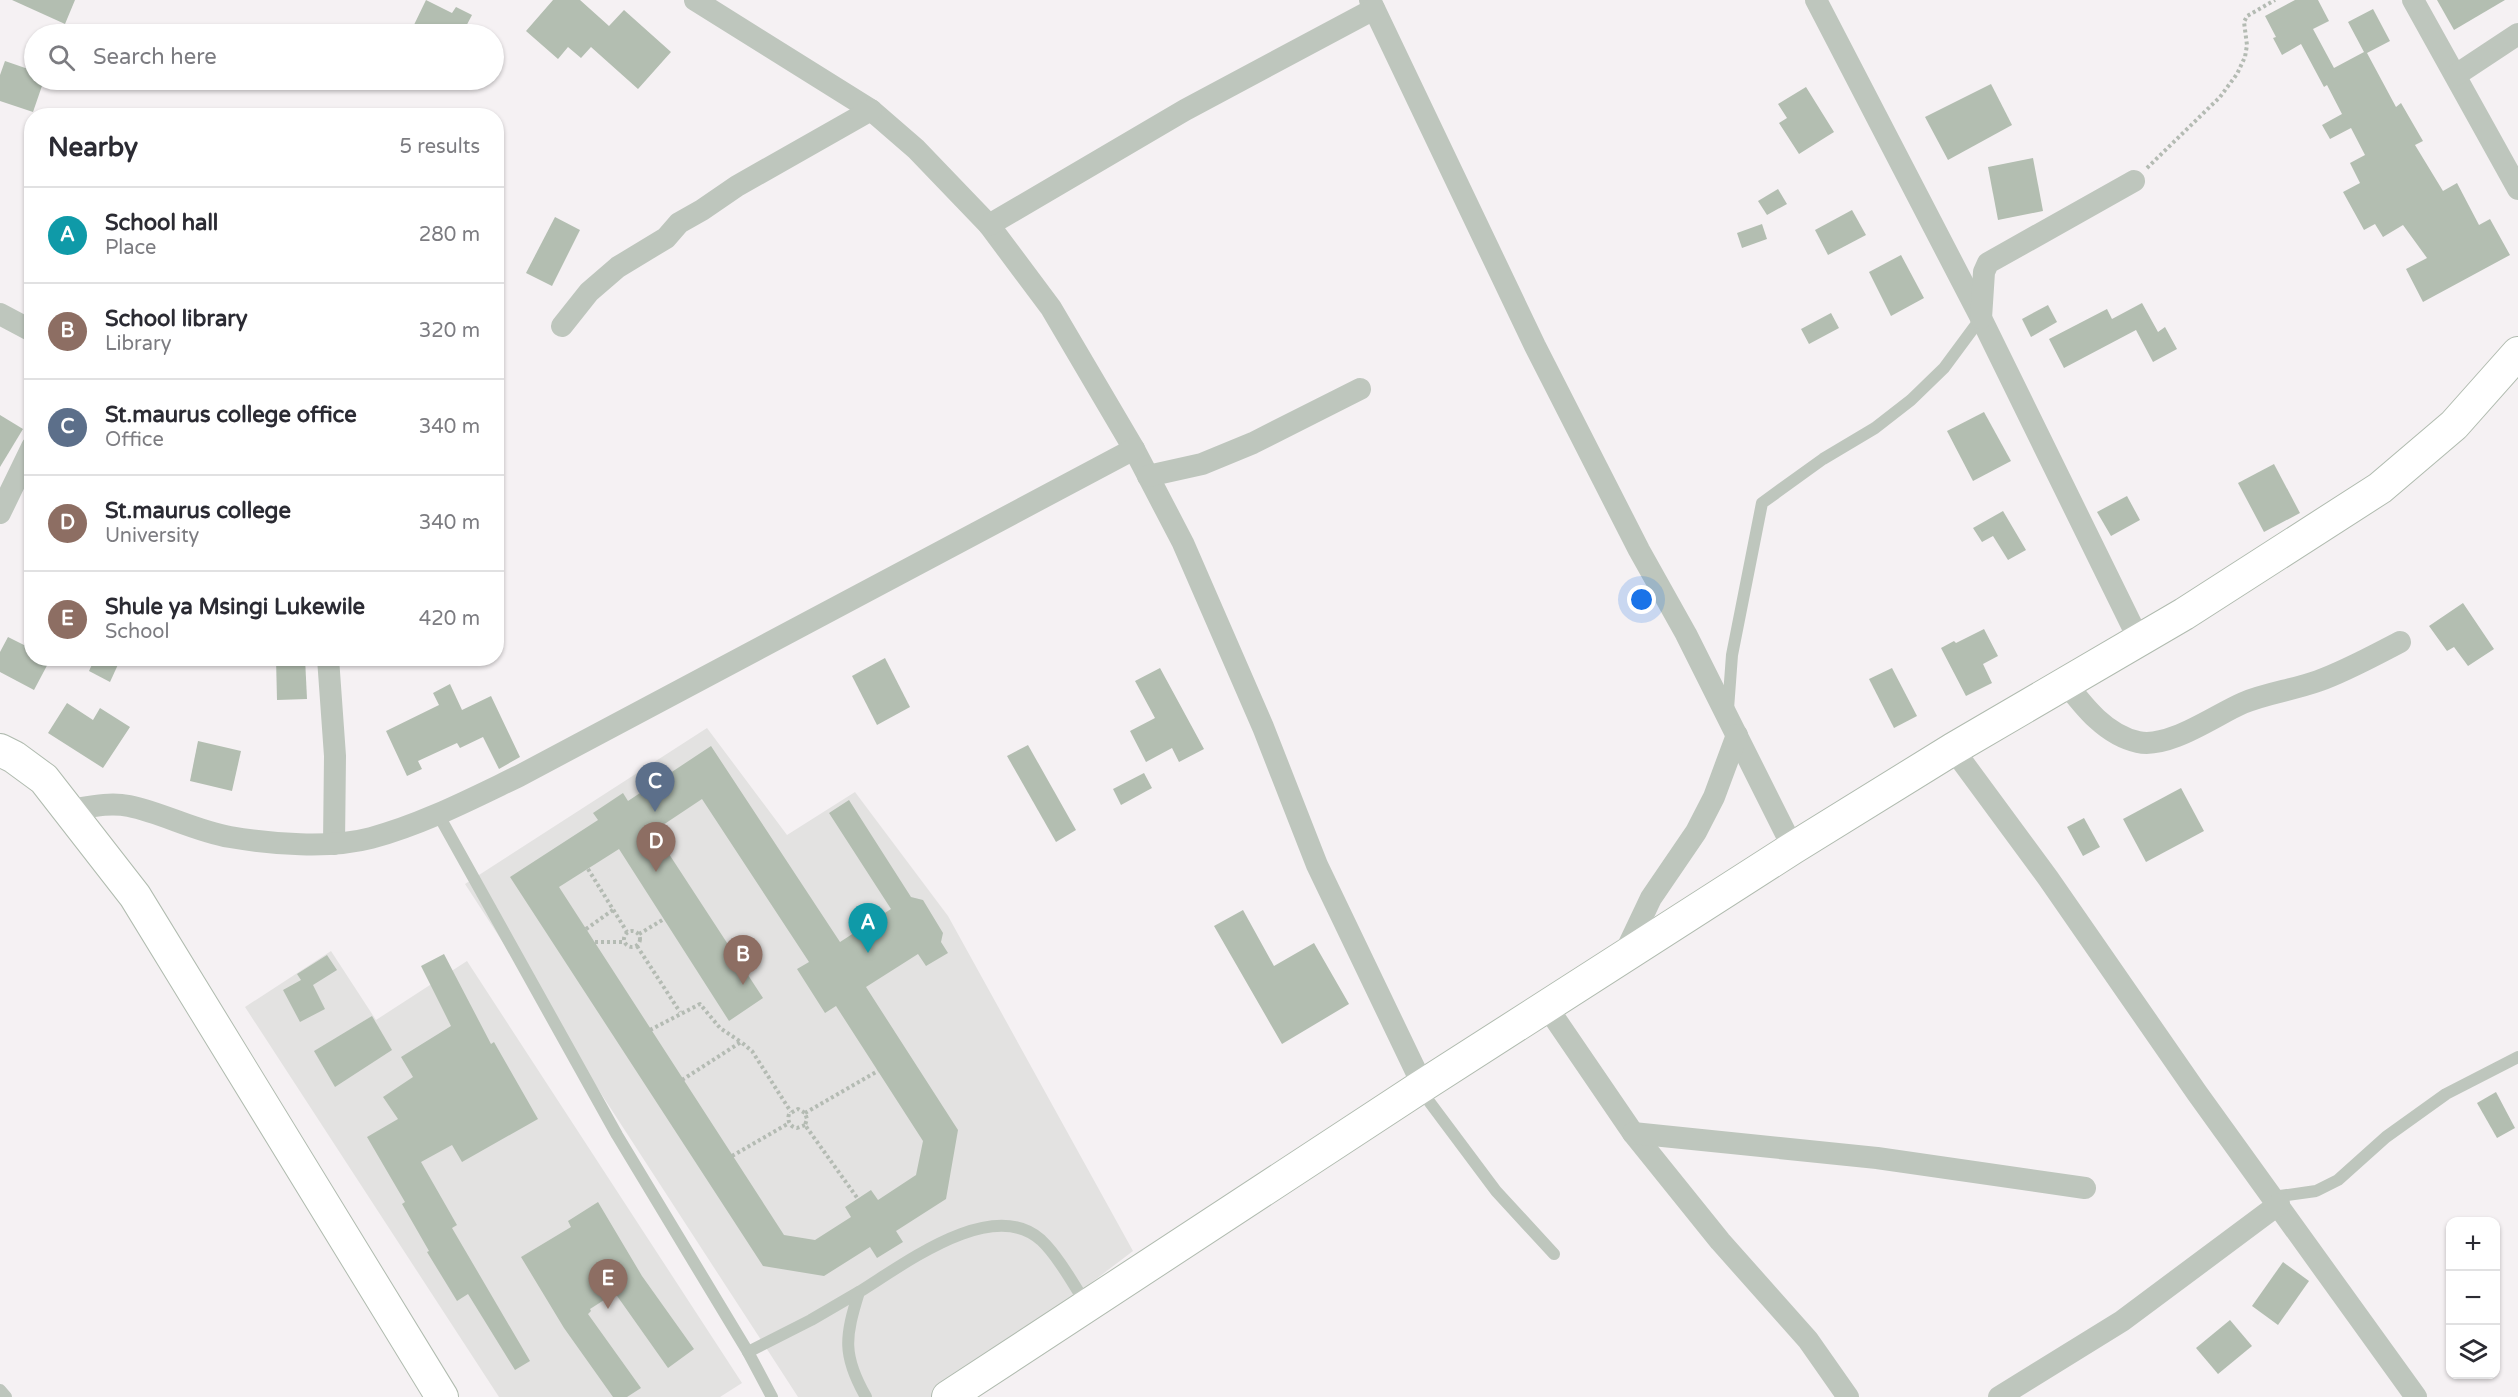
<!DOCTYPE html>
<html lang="en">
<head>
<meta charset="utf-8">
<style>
  body { margin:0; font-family:"Varela Round",sans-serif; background:#f7f7f7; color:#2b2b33 }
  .controls { position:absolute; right:18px; bottom:18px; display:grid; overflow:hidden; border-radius:12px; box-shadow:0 2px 4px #0004 }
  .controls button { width:54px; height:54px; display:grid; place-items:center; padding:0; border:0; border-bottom:2px solid #e1e1e2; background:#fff; color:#2b2b33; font:30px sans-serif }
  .you { position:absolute; left:1642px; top:600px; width:21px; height:21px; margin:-15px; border:4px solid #fff; border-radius:50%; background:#1a73e8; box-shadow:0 0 0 9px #1a73e833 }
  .badge { display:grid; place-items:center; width:39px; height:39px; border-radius:50%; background:#ac11f5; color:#fff; font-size:20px; font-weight:700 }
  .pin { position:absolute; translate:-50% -50px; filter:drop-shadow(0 2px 3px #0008) }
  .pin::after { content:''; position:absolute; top:32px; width:21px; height:18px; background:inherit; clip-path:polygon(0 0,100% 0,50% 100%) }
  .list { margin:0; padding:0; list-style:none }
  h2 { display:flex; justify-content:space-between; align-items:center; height:78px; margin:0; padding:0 24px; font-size:26px }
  h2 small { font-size:20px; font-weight:400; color:#7c7c81 }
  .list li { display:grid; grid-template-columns:39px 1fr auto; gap:18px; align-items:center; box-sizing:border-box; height:96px; padding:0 24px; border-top:2px solid #e1e1e2 }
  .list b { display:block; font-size:22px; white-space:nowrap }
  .list p { margin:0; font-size:20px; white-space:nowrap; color:#7c7c81 }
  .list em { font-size:20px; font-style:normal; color:#7c7c81 }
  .icon { flex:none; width:33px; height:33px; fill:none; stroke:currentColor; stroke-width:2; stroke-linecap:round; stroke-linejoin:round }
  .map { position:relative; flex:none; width:2518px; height:1397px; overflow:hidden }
  .search { position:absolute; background:#fff; box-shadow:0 2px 4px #0004; left:24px; top:24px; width:480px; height:66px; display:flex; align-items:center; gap:15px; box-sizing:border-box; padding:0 21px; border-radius:33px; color:#7c7c81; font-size:22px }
  .panel { position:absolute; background:#fff; box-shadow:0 2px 4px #0004; left:24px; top:108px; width:480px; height:558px; border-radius:24px }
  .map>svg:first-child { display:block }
  .built { fill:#e3e2e1 }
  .building { fill:#b3beb1; fill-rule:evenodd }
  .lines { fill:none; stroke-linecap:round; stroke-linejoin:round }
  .secondary-casing { stroke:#b0bbaf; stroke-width:34 }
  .path { stroke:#b4bbb3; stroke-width:4; stroke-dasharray:3 3; stroke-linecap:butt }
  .lane { stroke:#bec6bd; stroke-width:12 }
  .street { stroke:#bec6bd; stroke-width:22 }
  .secondary { stroke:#fff; stroke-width:32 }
</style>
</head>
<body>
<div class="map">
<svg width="2518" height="1397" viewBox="0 0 2518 1397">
  <rect width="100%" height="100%" fill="#f5f1f3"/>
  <g class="built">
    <path d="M707 728 787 835 855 792 948 916 1133 1251 941 1397H798L465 884Z"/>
    <path d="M331 951 376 1020 467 961 742 1383 720 1397H499L245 1007Z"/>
  </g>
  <g class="building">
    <path d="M12 0H75L65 24Z"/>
    <path d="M426 0 452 13 456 7 472 15 462 34H423L412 29Z"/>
    <path d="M553 0H580L609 26 624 10 671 52 638 89 591 47 581 58 568 47 558 59 526 31Z"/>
    <path d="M2295 0H2318L2329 21 2313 29 2334 68 2364 52 2348 22 2373 9 2390 41 2367 53 2396 107 2401 103 2423 141 2415 145 2443 191 2457 183 2479 225 2490 219 2510 255 2423 302 2406 269 2427 258 2403 225 2383 237 2375 224 2364 230 2343 192 2360 183 2350 163 2365 155 2351 128 2330 139 2322 125 2342 114 2327 85 2324 87 2301 44 2282 55 2273 38 2276 37 2265 16Z"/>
    <path d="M2437 0H2505L2454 30Z"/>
    <path d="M5 61 34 71V80H44L33 112 0 101V75Z"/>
    <path d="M1991 84 2012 125 1948 160 1925 117Z"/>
    <path d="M1806 87 1834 132 1799 154 1779 123 1787 118 1778 104Z"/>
    <path d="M2033 158 2043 211 1998 220 1988 167Z"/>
    <path d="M1778 189 1787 204 1767 215 1758 201Z"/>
    <path d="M1852 210 1866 235 1828 255 1815 230Z"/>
    <path d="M555 217 580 230 552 286 526 273Z"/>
    <path d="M1762 224 1767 239 1742 248 1737 233Z"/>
    <path d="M1901 255 1924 298 1891 316 1869 272Z"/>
    <path d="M2142 303 2158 332 2165 327 2177 349 2153 362 2136 330 2064 368 2049 339 2107 309 2112 319Z"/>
    <path d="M2048 305 2057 322 2031 337 2022 319Z"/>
    <path d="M1831 313 1839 328 1809 344 1801 329Z"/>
    <path d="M1984 412 2011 461 1973 481 1947 431Z"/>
    <path d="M0 415 23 429 0 467Z"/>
    <path d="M2274 464 2300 513 2264 532 2238 483Z"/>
    <path d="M2127 496 2140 520 2111 536 2097 512Z"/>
    <path d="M2003 511 2026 550 2008 560 1993 536 1982 542 1973 528Z"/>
    <path d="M2463 603 2494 649 2468 666 2454 647 2447 651 2429 626Z"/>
    <path d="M1984 629 1998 656 1983 664 1992 683 1966 696 1941 648 1954 641 1956 643Z"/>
    <path d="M8 637 32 649V658H51L34 690 0 672V652Z"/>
    <path d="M95 658H121L110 682 89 671Z"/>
    <path d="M276 658H305L307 699 277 700Z"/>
    <path d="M885 658 910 707 877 725 852 676Z"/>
    <path d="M1160 668 1204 749 1179 762 1172 748 1146 762 1130 731 1155 718 1135 681Z"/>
    <path d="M1892 668 1917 716 1894 728 1869 679Z"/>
    <path d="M450 684 462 710 491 696 520 757 499 769 483 737 460 748 457 743 418 761 422 769 407 776 386 731 439 705 433 693Z"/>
    <path d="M67 703 93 720 100 708 130 727 103 768 48 733Z"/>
    <path d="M198 741 241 751 232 791 190 781Z"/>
    <path d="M1028 745 1076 830 1056 842 1007 756Z"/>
    <path d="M711 746 840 942 891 909 829 813 849 800 911 897 923 900 943 933 941 942 948 953 926 966 918 954 866 987 958 1130 946 1199 896 1231 903 1242 877 1258 870 1247 824 1276 763 1266 510 877 598 820 593 813 623 793 628 801ZM702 799 809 962 797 969 825 1013 836 1006 923 1141 916 1175 878 1200 871 1190 845 1207 851 1217 815 1240 784 1235 559 887 619 849 729 1021 763 998 654 831Z"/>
    <path d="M1144 773 1152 788 1121 805 1113 789Z"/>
    <path d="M2181 788 2204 831 2146 862 2123 819Z"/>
    <path d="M2084 818 2100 847 2083 856 2067 827Z"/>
    <path d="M1243 910 1274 966 1314 943 1349 1004 1282 1044 1214 926Z"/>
    <path d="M444 954 491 1044 494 1042 538 1119 462 1162 452 1145 421 1162 457 1225 452 1228 530 1361 515 1370 468 1294 457 1301 427 1252 429 1251 402 1204 405 1202 367 1137 398 1119 383 1097 413 1077 401 1057 451 1026 421 966Z"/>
    <path d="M327 955 337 970 313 985 325 1009 300 1022 283 990 301 980 297 974Z"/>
    <path d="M372 1016 392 1050 335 1087 314 1051Z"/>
    <path d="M2496 1092 2515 1128 2497 1138 2477 1103Z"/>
    <path d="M598 1202 642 1276 694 1349 668 1368 615 1293 590 1309 591 1311 588 1314 641 1388 627 1397H613L564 1328 521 1257 571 1227 568 1221Z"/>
    <path d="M2283 1262 2309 1281 2278 1325 2252 1306Z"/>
    <path d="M2230 1320 2252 1346 2218 1374 2196 1348Z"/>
  </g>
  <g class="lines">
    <g class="secondary-casing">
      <g id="secondary">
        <path d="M0 750 14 757 44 779 135 896 442 1397"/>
        <path d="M948 1397 1419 1088 1793 848 1953 749 2184 614 2380 488 2454 425 2518 353"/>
      </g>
    </g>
    <g class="path">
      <path d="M2147 168 2220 97 2237 74 2245 57 2247 45 2244 22 2247 16 2275 0"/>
      <path d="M588 869 627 932"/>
      <path d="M586 929 613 910"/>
      <circle cx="632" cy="939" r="8"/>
      <path d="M639 934 664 919"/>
      <path d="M595 942H625"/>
      <path d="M637 946 680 1012"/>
      <path d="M650 1030 700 1004 720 1028 741 1042"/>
      <path d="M682 1080 741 1042 752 1051 791 1112"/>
      <path d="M805 1113 878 1071"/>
      <path d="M805 1125 797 1128C790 1127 787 1121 789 1114L798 1109 805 1113 807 1119 805 1125 858 1199"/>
      <path d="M732 1156 789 1123"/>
    </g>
    <g class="lane">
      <path d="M1728 709 1732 655 1762 503 1823 459 1875 428 1911 400 1944 368 1981 318"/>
      <path d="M438 814 617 1135 748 1352 772 1397"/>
      <path d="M1419 1088 1496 1191 1554 1254"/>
      <path d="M2273 1197 2316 1191 2338 1180 2386 1137 2446 1094 2518 1057"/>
      <path d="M748 1352 811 1320 859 1292"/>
      <path d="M0 1390 6 1397"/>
      <path d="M866 1397C842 1355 845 1337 859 1292 903 1265 992 1196 1041 1240 1058 1256 1074 1285 1086 1304"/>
    </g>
    <g class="street">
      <path d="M695 0 871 110 916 149 989 225 1051 308 1134 449 1183 543 1263 727 1317 865 1423 1086"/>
      <path d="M1370 0 1535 346 1639 550 1686 634 1793 848"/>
      <path d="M1816 0 1981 318 2139 640"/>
      <path d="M2413 0 2518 189"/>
      <path d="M2456 75 2518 34"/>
      <path d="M989 225 1185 110 1374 9"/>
      <path d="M0 314 32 331"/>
      <path d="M1981 318 1984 272 1988 263 2134 181"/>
      <path d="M562 326 589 292 618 267 666 238 679 223 702 210 737 186 871 110"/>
      <path d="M1148 476 1202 464 1253 443 1360 389"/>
      <path d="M0 513 32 447"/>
      <path d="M328 658 335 756 334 844"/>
      <path d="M2065 682C2084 707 2106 735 2138 742 2169 749 2215 715 2243 703 2267 693 2293 690 2318 681 2346 671 2373 656 2400 642"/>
      <path d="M1953 749 2048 878 2197 1093 2416 1397"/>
      <path d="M70 810C89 807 109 802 129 806 163 813 195 831 230 837 271 844 330 849 371 838 423 824 471 799 519 776L1134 449"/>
      <path d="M1623 957 1651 898 1696 832 1714 797 1737 735"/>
      <path d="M1547 1007 1633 1133 1720 1241 1808 1340 1848 1397"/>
      <path d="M1633 1133 1877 1158 2085 1188"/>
      <path d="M1999 1397 2122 1321 2279 1204"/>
    </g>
    <use href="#secondary" class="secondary"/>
  </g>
</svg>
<div class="controls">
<button>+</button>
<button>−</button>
<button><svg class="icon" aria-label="layers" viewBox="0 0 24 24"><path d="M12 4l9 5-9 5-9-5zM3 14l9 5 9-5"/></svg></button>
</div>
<div class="you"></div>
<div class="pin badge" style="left:868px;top:953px;background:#0f9aa8">A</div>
<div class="pin badge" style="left:743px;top:985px;background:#8d6e63">B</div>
<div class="pin badge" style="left:655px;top:812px;background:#5c6f8a">C</div>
<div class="pin badge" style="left:656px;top:872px;background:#8d6e63">D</div>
<div class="pin badge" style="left:608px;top:1309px;background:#8d6e63">E</div>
<div class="search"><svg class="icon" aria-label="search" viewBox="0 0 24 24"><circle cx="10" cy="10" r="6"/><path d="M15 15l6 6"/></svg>Search here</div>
<section class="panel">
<h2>Nearby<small>5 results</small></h2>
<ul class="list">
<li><span class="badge" style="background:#0f9aa8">A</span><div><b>School hall</b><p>Place</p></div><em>280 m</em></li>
<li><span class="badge" style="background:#8d6e63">B</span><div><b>School library</b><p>Library</p></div><em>320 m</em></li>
<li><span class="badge" style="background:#5c6f8a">C</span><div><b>St.maurus college office</b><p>Office</p></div><em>340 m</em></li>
<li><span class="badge" style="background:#8d6e63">D</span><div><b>St.maurus college</b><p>University</p></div><em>340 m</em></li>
<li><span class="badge" style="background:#8d6e63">E</span><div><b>Shule ya Msingi Lukewile</b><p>School</p></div><em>420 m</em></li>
</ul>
</section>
</div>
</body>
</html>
